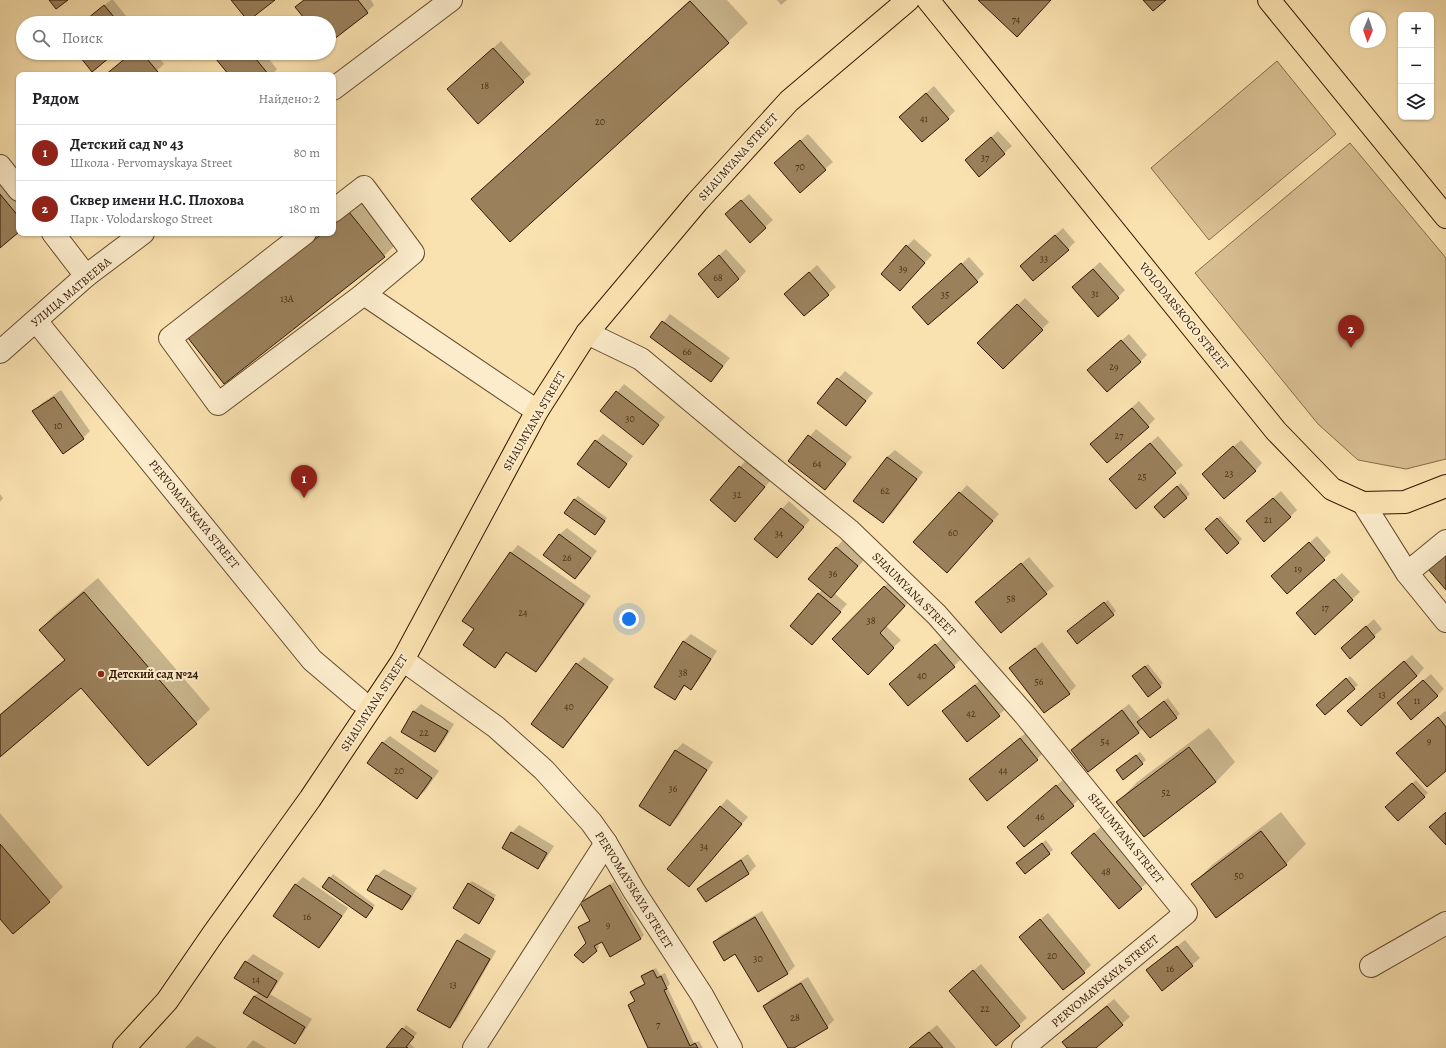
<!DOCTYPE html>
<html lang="ru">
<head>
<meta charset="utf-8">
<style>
  body { margin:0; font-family:Alegreya,serif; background:#f2f2f2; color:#202124 }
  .controls { position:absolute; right:12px; top:12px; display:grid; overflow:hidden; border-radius:8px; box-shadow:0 1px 3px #0004 }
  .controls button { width:36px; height:36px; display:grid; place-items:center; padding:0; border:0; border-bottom:1px solid #e0e0e0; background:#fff; color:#202124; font:20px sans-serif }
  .compass { position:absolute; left:1350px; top:12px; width:36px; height:36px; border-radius:50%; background:#fff; box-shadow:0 1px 3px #0004; rotate:182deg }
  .you { position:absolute; left:629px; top:619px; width:14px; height:14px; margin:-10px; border:3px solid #fff; border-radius:50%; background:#1a73e8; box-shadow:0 0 0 6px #1a73e833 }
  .badge { display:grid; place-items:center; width:26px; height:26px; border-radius:50%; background:#8f2418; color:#fff; font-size:13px; font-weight:700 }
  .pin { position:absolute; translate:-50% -33px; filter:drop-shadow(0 1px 2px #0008) }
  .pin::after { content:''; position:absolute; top:21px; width:14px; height:12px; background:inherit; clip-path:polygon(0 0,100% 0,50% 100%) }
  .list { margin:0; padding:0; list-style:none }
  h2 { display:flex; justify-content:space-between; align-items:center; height:52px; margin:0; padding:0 16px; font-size:17px }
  h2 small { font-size:13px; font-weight:400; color:#757577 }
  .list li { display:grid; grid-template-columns:26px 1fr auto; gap:12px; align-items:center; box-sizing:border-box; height:56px; padding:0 16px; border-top:1px solid #e0e0e0 }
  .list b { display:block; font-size:15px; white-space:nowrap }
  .list p { margin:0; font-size:13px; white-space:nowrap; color:#757577 }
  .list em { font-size:13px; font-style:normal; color:#757577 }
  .icon { flex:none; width:22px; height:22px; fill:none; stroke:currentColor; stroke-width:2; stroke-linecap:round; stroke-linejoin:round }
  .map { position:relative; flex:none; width:1446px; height:1048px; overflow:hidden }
  .search { position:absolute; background:#fff; box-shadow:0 1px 3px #0004; left:16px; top:16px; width:320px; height:44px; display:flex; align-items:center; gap:10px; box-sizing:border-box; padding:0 14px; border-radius:22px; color:#757577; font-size:15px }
  .panel { position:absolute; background:#fff; box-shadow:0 1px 3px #0004; left:16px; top:72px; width:320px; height:164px; border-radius:8px }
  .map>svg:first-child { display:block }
  .green { fill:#d8bf92; stroke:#866b49 }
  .shadow { fill:#0003 }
  .building { fill:#9a815c; stroke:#331700 }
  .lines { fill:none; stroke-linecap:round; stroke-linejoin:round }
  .minor-casing { stroke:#654a2c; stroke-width:24 }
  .major-casing { stroke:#331700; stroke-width:24 }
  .minor { stroke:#fceccc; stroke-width:22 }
  .major { stroke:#fae2b0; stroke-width:22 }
  .poi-dot { fill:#8f2418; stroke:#fceccc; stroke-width:1.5 }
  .labels { text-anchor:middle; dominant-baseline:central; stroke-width:4; stroke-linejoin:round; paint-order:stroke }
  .number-label { font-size:10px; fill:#4d3217 }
  .street-label { font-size:12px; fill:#331700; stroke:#fceccc }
  .poi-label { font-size:12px; font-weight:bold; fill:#331700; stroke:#fceccc; text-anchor:start }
</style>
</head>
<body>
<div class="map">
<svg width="1446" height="1048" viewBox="0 0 1446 1048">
  <rect width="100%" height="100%" fill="#fae2b0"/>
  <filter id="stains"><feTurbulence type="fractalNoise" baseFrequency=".005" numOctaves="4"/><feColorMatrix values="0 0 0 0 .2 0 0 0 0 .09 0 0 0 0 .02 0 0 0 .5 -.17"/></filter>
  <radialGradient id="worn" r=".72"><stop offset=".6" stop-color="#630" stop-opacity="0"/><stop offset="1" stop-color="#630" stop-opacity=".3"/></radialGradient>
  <g class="green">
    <path d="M1277 61 1336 134 1209 240 1151 168Z"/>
    <path d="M1350 143 1446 258V459L1406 469 1358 460 1318 424 1195 273Z"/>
  </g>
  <g class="shadow">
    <path d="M111 0H113L132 23H82Z"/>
    <path d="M304 0H371L374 5 367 12 329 42V23H309L296 7Z"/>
    <path d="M690 0H727L748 23 728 42 492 180Z"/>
    <path d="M777 0H787L781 5Z"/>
    <path d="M501 41 531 74 523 81 448 89Z"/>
    <path d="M131 53H155L164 64 152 75H106Z"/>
    <path d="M212 53H264L277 69 272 75H230Z"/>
    <path d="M934 86 955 111 948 118 907 110Z"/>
    <path d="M998 131 1012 146 979 175 973 153Z"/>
    <path d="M808 134 833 162 800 191 782 156Z"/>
    <path d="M0 179 19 201V230L0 246Z"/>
    <path d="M749 194 773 220 750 241 734 207Z"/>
    <path d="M364 199 398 242 384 256 189 339 204 324 320 233H333V223Z"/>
    <path d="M1063 228 1075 242 1068 249 1028 259Z"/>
    <path d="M914 239 932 255 907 282V246Z"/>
    <path d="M726 249 746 271 739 279 706 267Z"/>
    <path d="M969 257 984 274 977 281 921 300Z"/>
    <path d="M1100 262 1125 290 1118 297 1080 280Z"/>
    <path d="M817 265 836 287 804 315 793 287Z"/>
    <path d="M1025 298 1049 322 1003 368 979 343Z"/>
    <path d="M670 314 730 358 711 381 652 337Z"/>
    <path d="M1129 334 1147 355 1140 362 1096 363Z"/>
    <path d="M845 371 873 393 846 425 818 402Z"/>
    <path d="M624 384 665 417 643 443 602 411Z"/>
    <path d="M61 390 90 431 83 438 34 411 41 404Z"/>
    <path d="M1139 401 1155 419 1148 426 1099 437Z"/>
    <path d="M816 429 852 457 825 489 790 461Z"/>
    <path d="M603 434 633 456 616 479 609 486 596 441Z"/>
    <path d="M1158 436 1183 465 1136 507 1117 472Z"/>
    <path d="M1241 440 1262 463 1255 471 1210 467Z"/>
    <path d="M895 450 923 472 891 515 883 522 855 501 887 457Z"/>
    <path d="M747 459 771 480 743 513 711 500Z"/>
    <path d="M1181 483 1190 494 1164 517 1158 503Z"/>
    <path d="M967 485 999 514 954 564 915 542Z"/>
    <path d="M1281 491 1297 510 1290 517 1255 514Z"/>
    <path d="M0 494 3 498 0 502Z"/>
    <path d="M578 496 607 518 598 531 574 500Z"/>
    <path d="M789 501 810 520 784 549 756 538Z"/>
    <path d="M1220 516 1242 539 1227 553 1206 529Z"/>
    <path d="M567 528 597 551 582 571 575 578 559 535Z"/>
    <path d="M1317 536 1331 552 1324 559 1280 569Z"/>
    <path d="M843 540 865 559 834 593 847 604 819 636 791 626 822 590 836 548Z"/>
    <path d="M518 545 591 596 543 664 536 671 508 652 495 666 475 629 463 620 511 553Z"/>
    <path d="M1029 557 1054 586 1001 631 984 595Z"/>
    <path d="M1342 573 1360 592 1315 633 1304 606Z"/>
    <path d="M98 578 210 709 196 723 81 687 0 756V714L65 659 40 630 54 615Z"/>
    <path d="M892 579 912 599 886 626 901 640 868 673 833 639Z"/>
    <path d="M1108 600 1116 611 1113 614 1068 631Z"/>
    <path d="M1374 619 1382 629 1350 657 1349 641Z"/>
    <path d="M691 634 717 651 698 681 691 689 686 685 674 699 683 642Z"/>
    <path d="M943 638 961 659 954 666 896 679Z"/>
    <path d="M1042 642 1076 686 1069 693 1010 668Z"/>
    <path d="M1412 655 1424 668 1417 676 1356 704Z"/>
    <path d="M584 657 614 679 570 740 563 747 577 664Z"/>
    <path d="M1148 664 1163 683 1160 687 1137 672Z"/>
    <path d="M1431 674 1444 689 1437 696H1405Z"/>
    <path d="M1350 676 1358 685 1354 688 1320 701Z"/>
    <path d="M983 678 1007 708 967 741 943 711Z"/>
    <path d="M1168 698 1180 714 1176 717 1143 728 1138 733 1072 750 1079 742 1129 704 1141 719Z"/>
    <path d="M421 704 454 724 442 744 435 751 402 731 414 711Z"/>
    <path d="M1445 711 1446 712V769L1405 746Z"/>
    <path d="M1209 728 1235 762 1216 782 1118 802 1137 782Z"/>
    <path d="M1027 732 1044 752 1037 759 970 779Z"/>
    <path d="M390 736 439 771 425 791 417 798 382 743Z"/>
    <path d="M683 743 713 762 678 817 670 825 641 806 676 750Z"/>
    <path d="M1140 752 1146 760 1123 778 1120 767Z"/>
    <path d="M1064 779 1080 798 1073 805 1008 827Z"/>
    <path d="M1416 780 1428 793 1424 796 1390 804Z"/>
    <path d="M727 799 748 817 696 878 720 807Z"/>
    <path d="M1281 812 1306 844 1286 864 1192 885 1212 865Z"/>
    <path d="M0 813 63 887 49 901 0 917Z"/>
    <path d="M519 825 554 846 545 860 538 867 512 833Z"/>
    <path d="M1102 826 1149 881 1119 907 1072 853Z"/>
    <path d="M1046 840 1053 850 1025 873 1021 859Z"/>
    <path d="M748 854 756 866 749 873 706 901 699 889 706 882Z"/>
    <path d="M384 869 417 888 409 902 402 909 376 876Z"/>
    <path d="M333 874 375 905 369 913 330 878Z"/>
    <path d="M303 877 348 908 326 940 319 947 274 916 296 884Z"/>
    <path d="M472 881 496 895 479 922 469 884Z"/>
    <path d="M614 882 644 935 640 939 602 940 597 943 599 947 596 951 587 943 579 927 590 920 581 903 584 899Z"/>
    <path d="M762 911 795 966 787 974 736 953 714 942 721 935Z"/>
    <path d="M1048 913 1091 965 1084 972 1028 930Z"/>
    <path d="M465 933 496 951 457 1020 450 1027 458 941Z"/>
    <path d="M1185 940 1200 958 1192 965 1147 970 1155 963Z"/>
    <path d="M253 954 284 973 274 989 270 994 312 1019 302 1035 295 1043 245 1012 254 996 259 992 246 962Z"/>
    <path d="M981 964 1027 1018 996 1045 950 991Z"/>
    <path d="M656 968 660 975 665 973 670 984 667 987 694 1043 699 1041 703 1048H650L629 1005 636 1000 631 992 635 988 646 983 642 976 646 973Z"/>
    <path d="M808 977 834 1020 827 1027 792 1048H789L764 1006 771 999Z"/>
    <path d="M1114 999 1130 1017 1094 1048H1068L1071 1035Z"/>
    <path d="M406 1025 417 1033 409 1043 415 1048H388Z"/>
    <path d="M937 1025 956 1048H909Z"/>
    <path d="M197 1036 217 1048H185Z"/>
    <path d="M253 1040 266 1048H246Z"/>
  </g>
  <g class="building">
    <path d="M49 0H68L56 9Z"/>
    <path d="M231 0H275L248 21Z"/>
    <path d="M304 0H358L368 13 329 43V23H308L295 7Z"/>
    <path d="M978 0H1051L1017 37Z"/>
    <path d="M1143 0H1166L1153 11Z"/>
    <path d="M690 1 729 43 510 242 471 199Z"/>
    <path d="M104 5 119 23H82Z"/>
    <path d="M493 48 524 82 478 124 447 89Z"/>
    <path d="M77 53H115L92 72Z"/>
    <path d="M132 53H142L158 72 154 75H105Z"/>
    <path d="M211 53H251L269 75H229Z"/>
    <path d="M926 93 949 119 922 142 899 117Z"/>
    <path d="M991 137 1005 154 979 177 965 160Z"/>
    <path d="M800 140 826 170 800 193 774 163Z"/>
    <path d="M0 194 19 217V232L0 248Z"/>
    <path d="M741 200 766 228 750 243 725 214Z"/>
    <path d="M349 212 385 257 224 384 188 338 323 233H333V225Z"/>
    <path d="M1055 235 1069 250 1033 281 1020 266Z"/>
    <path d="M906 245 925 263 900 291 881 274Z"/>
    <path d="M719 255 739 279 718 298 698 274Z"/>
    <path d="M961 263 978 282 928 325 912 307Z"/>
    <path d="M1093 269 1119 298 1098 317 1072 287Z"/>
    <path d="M809 272 829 295 804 316 784 294Z"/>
    <path d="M1017 304 1043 330 1003 369 977 343Z"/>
    <path d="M662 321 723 366 711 382 650 337Z"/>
    <path d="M1121 340 1141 362 1107 392 1087 370Z"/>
    <path d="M837 378 866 401 846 426 817 403Z"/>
    <path d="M616 391 659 425 643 445 600 411Z"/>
    <path d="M54 397 84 439 63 454 32 411Z"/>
    <path d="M1132 408 1149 427 1107 463 1090 444Z"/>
    <path d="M808 435 846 464 825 490 788 461Z"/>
    <path d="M595 440 627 464 609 488 577 464Z"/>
    <path d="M1150 443 1176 473 1136 509 1109 479Z"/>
    <path d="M1233 446 1256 471 1224 499 1202 474Z"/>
    <path d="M887 457 917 479 883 523 853 501Z"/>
    <path d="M739 466 765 487 735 522 710 500Z"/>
    <path d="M1177 486 1187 498 1164 518 1154 507Z"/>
    <path d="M959 492 993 521 947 573 913 542Z"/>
    <path d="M1273 498 1291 517 1264 542 1246 521Z"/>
    <path d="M574 499 605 521 595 535 564 513Z"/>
    <path d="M781 508 804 527 777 558 754 539Z"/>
    <path d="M1217 518 1239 543 1227 554 1205 529Z"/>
    <path d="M559 534 591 558 575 579 543 555Z"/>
    <path d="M1309 542 1325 560 1287 594 1271 576Z"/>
    <path d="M836 547 858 566 831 598 808 579Z"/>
    <path d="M510 552 584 604 536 672 506 652 495 668 463 645 474 629 462 621Z"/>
    <path d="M1446 553V590L1428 569Z"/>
    <path d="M1021 563 1047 594 1001 633 975 602Z"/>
    <path d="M1334 579 1353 600 1315 635 1296 613Z"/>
    <path d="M884 586 905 606 880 633 894 648 868 675 832 639Z"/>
    <path d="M84 592 197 724 148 766 81 688 0 757V715L65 660 39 630Z"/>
    <path d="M818 593 841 612 812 645 790 626Z"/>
    <path d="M1104 602 1114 615 1077 644 1067 631Z"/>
    <path d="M1366 626 1375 637 1350 659 1341 648Z"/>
    <path d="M683 641 711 659 691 690 684 685 675 700 654 687Z"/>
    <path d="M935 644 955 667 908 706 889 684Z"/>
    <path d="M1035 648 1070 694 1044 713 1009 668Z"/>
    <path d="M1404 661 1417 676 1361 726 1347 711Z"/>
    <path d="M576 663 608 687 563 748 531 724Z"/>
    <path d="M1145 666 1161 687 1148 697 1132 676Z"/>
    <path d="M1346 678 1355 689 1325 715 1316 705Z"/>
    <path d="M1423 680 1438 696 1411 720 1397 703Z"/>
    <path d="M975 685 1000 716 967 742 942 711Z"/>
    <path d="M1164 701 1177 718 1150 738 1137 722Z"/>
    <path d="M1122 710 1139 733 1088 772 1071 750Z"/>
    <path d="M413 711 448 731 435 752 401 732Z"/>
    <path d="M1438 717 1446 727V771L1427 787 1396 753Z"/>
    <path d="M1020 738 1038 760 987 801 969 779Z"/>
    <path d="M382 742 432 778 417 799 367 763Z"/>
    <path d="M1189 747 1216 782 1144 837 1116 802Z"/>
    <path d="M675 750 707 770 670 826 639 806Z"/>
    <path d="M1136 755 1143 764 1123 780 1116 770Z"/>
    <path d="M1412 783 1425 797 1398 821 1385 807Z"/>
    <path d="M1056 785 1074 806 1024 847 1007 827Z"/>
    <path d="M720 806 742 824 689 887 667 869Z"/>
    <path d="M1446 812V845L1429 827Z"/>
    <path d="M1261 831 1287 865 1216 918 1191 884Z"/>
    <path d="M511 832 547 853 538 869 502 848Z"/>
    <path d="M1094 833 1142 889 1119 909 1071 853Z"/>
    <path d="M1042 843 1050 854 1025 874 1016 863Z"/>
    <path d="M0 844 50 902 13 934 0 919Z"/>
    <path d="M741 860 749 874 706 902 697 889Z"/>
    <path d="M376 875 411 896 402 910 367 890Z"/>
    <path d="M329 877 373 908 366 918 322 887Z"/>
    <path d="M468 883 494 899 479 924 453 908Z"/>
    <path d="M295 884 342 916 319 948 273 916Z"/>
    <path d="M610 885 641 939 610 957 602 942 594 946 597 951 583 963 574 955 586 943 578 927 590 921 580 903Z"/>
    <path d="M755 917 788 974 758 992 735 954 724 961 713 942Z"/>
    <path d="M1040 919 1085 973 1063 990 1019 937Z"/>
    <path d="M457 940 490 959 450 1028 417 1010Z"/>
    <path d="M1177 946 1193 966 1162 991 1146 970Z"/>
    <path d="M245 961 277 981 267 998 234 978Z"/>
    <path d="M653 970 657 978 661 976 667 989 664 990 690 1046 695 1043 698 1048H648L628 1005 635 1001 630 992 645 984 641 976Z"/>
    <path d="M973 970 1020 1026 996 1046 949 991Z"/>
    <path d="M801 983 828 1028 794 1048H788L763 1006Z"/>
    <path d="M254 996 305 1027 295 1044 243 1013Z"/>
    <path d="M1107 1006 1123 1025 1096 1048H1067L1062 1042Z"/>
    <path d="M402 1028 414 1037 406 1047 408 1048H386Z"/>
    <path d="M929 1032 943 1048H909Z"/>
  </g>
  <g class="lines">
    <g class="minor-casing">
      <g id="minor">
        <path d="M333 89 451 0"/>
        <path d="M0 166 19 190"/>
        <path d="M53 233 86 276"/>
        <path d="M305 233 170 338 218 404 364 294 413 253 364 187 333 211"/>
        <path d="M364 294 537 411"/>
        <path d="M36 321 312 660 359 700"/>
        <path d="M587 333 641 359 744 445 849 530 937 615 1025 715 1186 913 1023 1048"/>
        <path d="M0 352 86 276 143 233"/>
        <path d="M1363 503 1407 573 1446 621"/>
        <path d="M1407 573 1446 541"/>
        <path d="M403 660 496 727 544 770 591 822 606 843 634 891 702 995 731 1048"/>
        <path d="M1371 966 1446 923"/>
        <path d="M474 1048 606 843"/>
      </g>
    </g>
    <g class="major-casing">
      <g id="major">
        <path d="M928 0 1276 431 1332 489 1363 503 1405 502 1446 486"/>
        <path d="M1269 0 1446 217"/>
        <path d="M124 1048 167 1001 213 934 310 799 403 660 537 411 587 333 697 202 789 101 908 0"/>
      </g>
    </g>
    <use href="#minor" class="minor"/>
    <use href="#major" class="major"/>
  </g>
  <circle class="poi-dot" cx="101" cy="674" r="4"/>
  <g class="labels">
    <g class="number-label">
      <text x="1016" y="19">74</text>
      <text x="485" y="85">18</text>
      <text x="924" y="118">41</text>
      <text x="600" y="121">20</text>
      <text x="985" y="157">37</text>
      <text x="800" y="166">70</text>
      <text x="1044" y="258">33</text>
      <text x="903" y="268">39</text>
      <text x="718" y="277">68</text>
      <text x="1095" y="293">31</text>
      <text x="945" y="294">35</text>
      <text x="287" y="298">13А</text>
      <text x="687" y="351">66</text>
      <text x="1114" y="366">29</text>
      <text x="630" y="418">30</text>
      <text x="58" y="425">10</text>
      <text x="1119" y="435">27</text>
      <text x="817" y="463">64</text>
      <text x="1229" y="473">23</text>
      <text x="1142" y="476">25</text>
      <text x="885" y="490">62</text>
      <text x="737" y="494">32</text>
      <text x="1268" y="519">21</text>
      <text x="953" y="532">60</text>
      <text x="779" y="533">34</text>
      <text x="567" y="557">26</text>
      <text x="1298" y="568">19</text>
      <text x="833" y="573">36</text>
      <text x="1011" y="598">58</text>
      <text x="1325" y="607">17</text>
      <text x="523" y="612">24</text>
      <text x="871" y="620">38</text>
      <text x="683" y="672">38</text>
      <text x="922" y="675">40</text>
      <text x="1039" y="681">56</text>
      <text x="1382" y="694">13</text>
      <text x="1417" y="700">11</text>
      <text x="569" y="706">40</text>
      <text x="971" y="713">42</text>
      <text x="424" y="732">22</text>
      <text x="1429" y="740">9</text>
      <text x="1105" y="741">54</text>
      <text x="399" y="770">20</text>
      <text x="1003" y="770">44</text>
      <text x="673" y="788">36</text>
      <text x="1166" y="792">52</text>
      <text x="1040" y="816">46</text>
      <text x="704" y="846">34</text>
      <text x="1106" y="871">48</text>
      <text x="1239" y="875">50</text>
      <text x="307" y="916">16</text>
      <text x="608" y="924">9</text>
      <text x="1052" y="955">20</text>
      <text x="758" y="958">30</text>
      <text x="1170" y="968">16</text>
      <text x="256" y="979">14</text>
      <text x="453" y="984">13</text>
      <text x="985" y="1008">22</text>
      <text x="795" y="1017">28</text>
      <text x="658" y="1024">7</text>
    </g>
    <g class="street-label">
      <text transform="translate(738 157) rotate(-48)">SHAUMYANA STREET</text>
      <text transform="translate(71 292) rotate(-40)">УЛИЦА МАТВЕЕВА</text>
      <text transform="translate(1184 316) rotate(51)">VOLODARSKOGO STREET</text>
      <text transform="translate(534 421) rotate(-60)">SHAUMYANA STREET</text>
      <text transform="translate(194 514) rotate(51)">PERVOMAYSKAYA STREET</text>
      <text transform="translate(914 594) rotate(45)">SHAUMYANA STREET</text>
      <text transform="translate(374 703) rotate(-57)">SHAUMYANA STREET</text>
      <text transform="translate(1126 838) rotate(51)">SHAUMYANA STREET</text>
      <text transform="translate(634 890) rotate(58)">PERVOMAYSKAYA STREET</text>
      <text transform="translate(1105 981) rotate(-40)">PERVOMAYSKAYA STREET</text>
    </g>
    <g class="poi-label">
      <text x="109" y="674">Детский сад №24</text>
    </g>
  </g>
  <rect width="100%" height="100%" filter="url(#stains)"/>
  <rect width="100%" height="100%" fill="url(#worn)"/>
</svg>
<div class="controls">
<button>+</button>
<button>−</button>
<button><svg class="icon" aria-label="layers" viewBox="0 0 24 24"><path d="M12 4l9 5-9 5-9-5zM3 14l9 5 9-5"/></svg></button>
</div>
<svg class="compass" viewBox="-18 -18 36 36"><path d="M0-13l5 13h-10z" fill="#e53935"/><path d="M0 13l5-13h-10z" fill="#757577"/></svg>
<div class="you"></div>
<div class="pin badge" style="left:304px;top:498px">1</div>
<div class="pin badge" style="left:1351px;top:348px">2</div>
<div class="search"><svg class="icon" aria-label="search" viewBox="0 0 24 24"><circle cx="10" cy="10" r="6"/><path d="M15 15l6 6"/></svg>Поиск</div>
<section class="panel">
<h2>Рядом<small>Найдено: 2</small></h2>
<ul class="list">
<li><span class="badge">1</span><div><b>Детский сад № 43</b><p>Школа · Pervomayskaya Street</p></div><em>80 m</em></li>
<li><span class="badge">2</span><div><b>Сквер имени Н.С. Плохова</b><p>Парк · Volodarskogo Street</p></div><em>180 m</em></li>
</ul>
</section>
</div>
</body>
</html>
